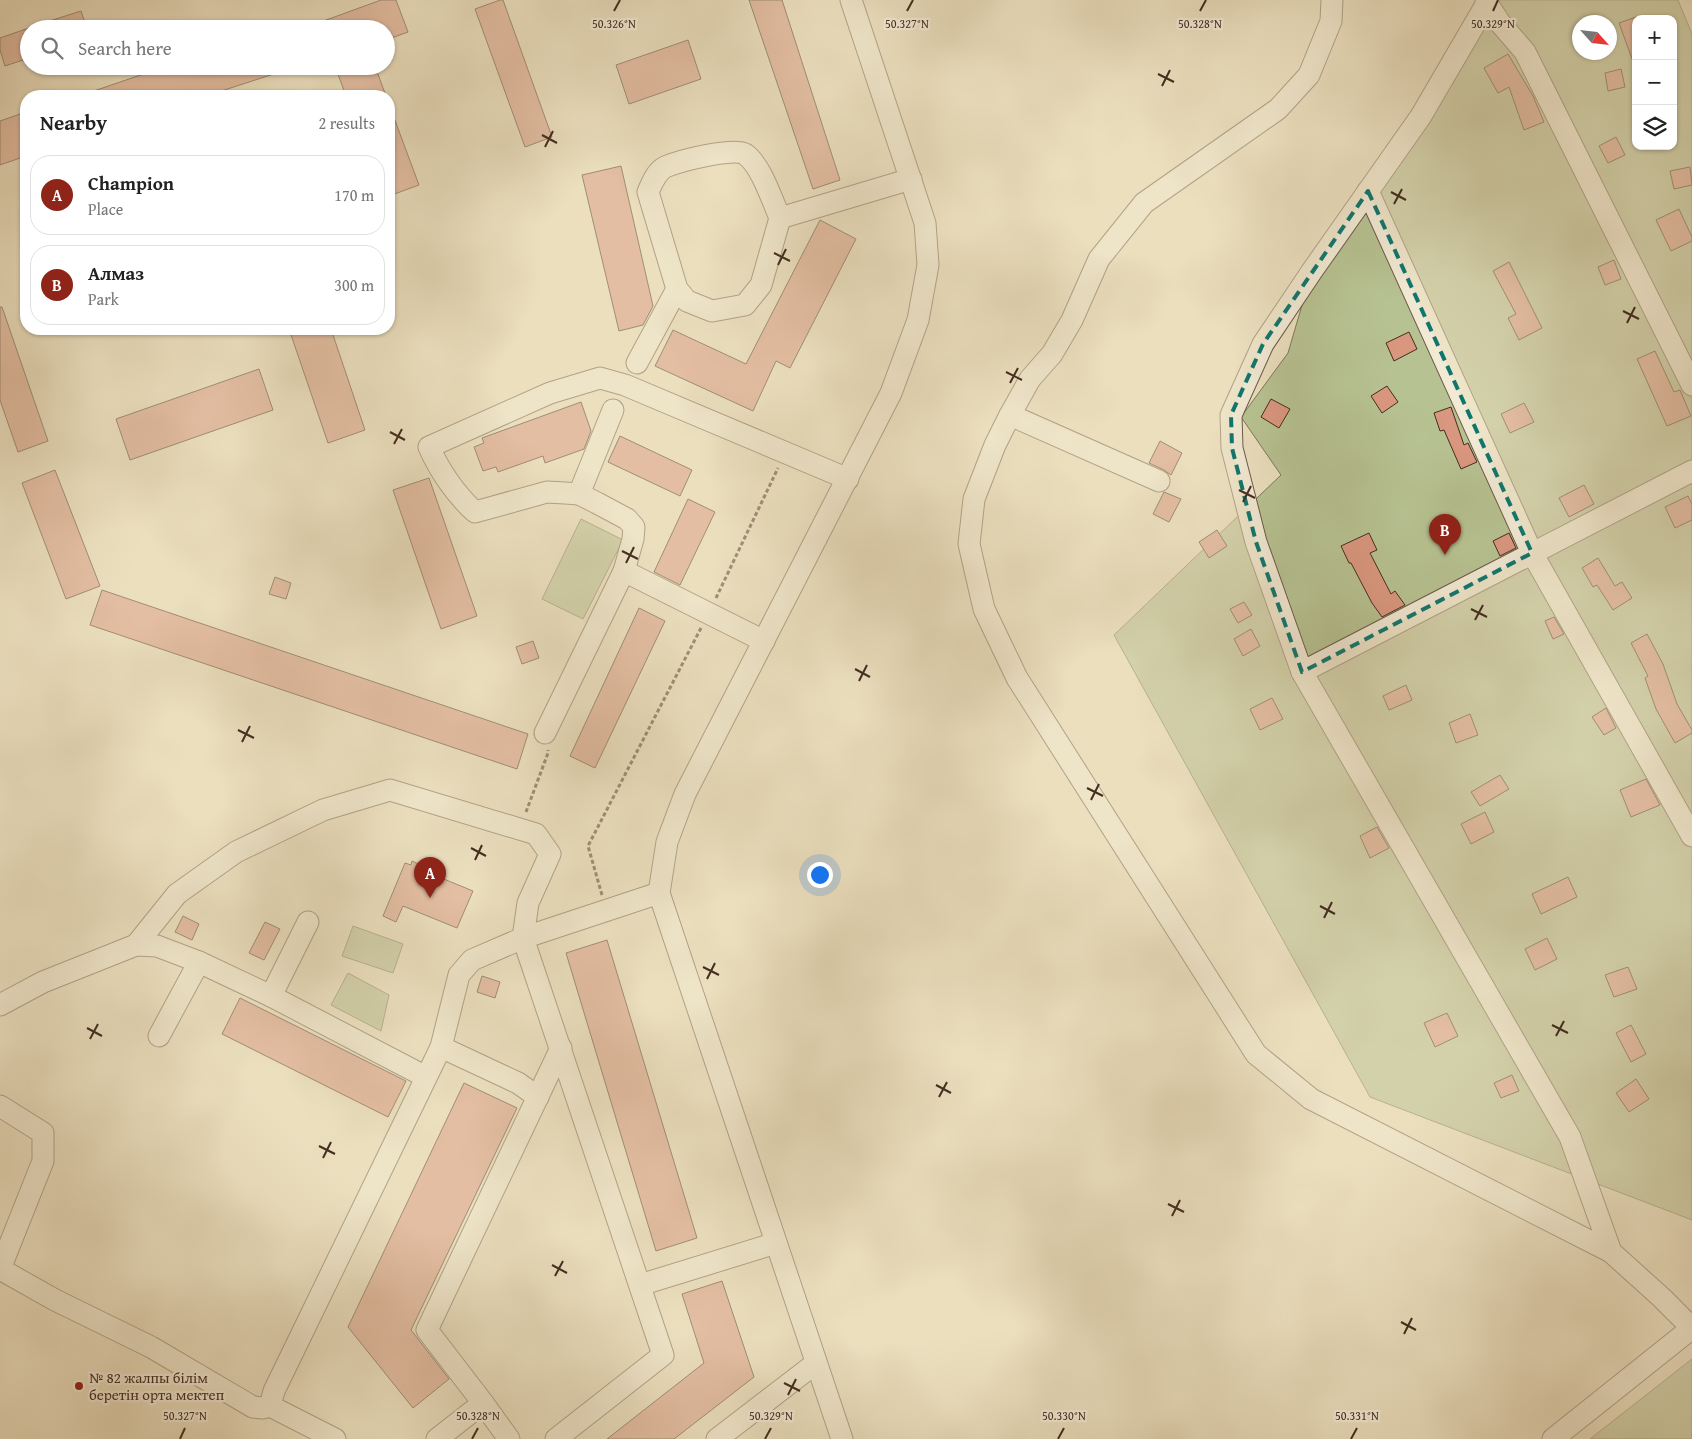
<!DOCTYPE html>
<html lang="en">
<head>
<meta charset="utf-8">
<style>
  body { margin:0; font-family:"Gentium Book Plus",serif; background:#f6f6f6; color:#222 }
  .controls { position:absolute; right:15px; top:15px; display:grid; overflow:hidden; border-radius:10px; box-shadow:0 1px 4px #0004 }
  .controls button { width:45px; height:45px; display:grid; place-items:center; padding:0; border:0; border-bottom:1px solid #e0e0e0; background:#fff; color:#222; font:25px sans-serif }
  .compass { position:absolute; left:1572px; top:15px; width:45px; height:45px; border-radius:50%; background:#fff; box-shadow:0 1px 4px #0004; rotate:117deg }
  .you { position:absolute; left:819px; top:874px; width:18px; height:18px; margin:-12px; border:4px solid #fff; border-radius:50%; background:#1a73e8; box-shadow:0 0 0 8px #1a73e833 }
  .badge { display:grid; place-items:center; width:32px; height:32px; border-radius:50%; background:#8f2418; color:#fff; font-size:16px; font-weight:700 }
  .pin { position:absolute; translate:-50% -41px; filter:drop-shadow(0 1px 2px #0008) }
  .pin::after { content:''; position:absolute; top:26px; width:18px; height:15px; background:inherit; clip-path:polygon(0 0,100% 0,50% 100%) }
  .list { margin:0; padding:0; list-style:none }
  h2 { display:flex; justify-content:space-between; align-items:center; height:65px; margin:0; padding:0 20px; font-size:21px }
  h2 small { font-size:16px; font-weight:400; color:#767676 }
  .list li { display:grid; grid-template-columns:32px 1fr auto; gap:15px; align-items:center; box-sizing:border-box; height:80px; margin:0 10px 10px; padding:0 10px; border:1px solid #e0e0e0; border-radius:20px }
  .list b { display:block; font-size:19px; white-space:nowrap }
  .list p { margin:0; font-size:16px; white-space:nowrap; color:#767676 }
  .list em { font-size:16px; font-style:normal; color:#767676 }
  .icon { flex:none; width:28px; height:28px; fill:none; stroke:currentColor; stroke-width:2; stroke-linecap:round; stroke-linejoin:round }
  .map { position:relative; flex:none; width:1692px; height:1439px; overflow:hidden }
  .search { position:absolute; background:#fff; box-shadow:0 1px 4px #0004; left:20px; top:20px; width:375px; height:55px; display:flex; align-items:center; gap:12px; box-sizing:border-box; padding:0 18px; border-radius:28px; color:#767676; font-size:19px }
  .panel { position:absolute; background:#fff; box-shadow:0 1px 4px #0004; left:20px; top:90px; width:375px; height:245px; border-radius:20px }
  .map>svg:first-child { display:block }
  .green { fill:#b7c292; stroke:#7d7858; fill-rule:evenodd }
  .building { fill:#da9780; stroke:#432d1f }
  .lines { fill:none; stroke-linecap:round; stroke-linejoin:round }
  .minor-casing { stroke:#6d5a47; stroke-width:23 }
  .path { stroke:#432d1f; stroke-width:3; stroke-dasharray:4 2.5; stroke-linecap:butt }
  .minor { stroke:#f2ead5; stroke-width:21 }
  .marked { fill:none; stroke:#0f766e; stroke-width:4; stroke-dasharray:10 6; stroke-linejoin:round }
  .ticks { fill:none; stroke:#432d1f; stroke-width:2 }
  .poi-dot { fill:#8f2418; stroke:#f2ead5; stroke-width:2 }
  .labels { text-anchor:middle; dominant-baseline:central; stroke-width:4.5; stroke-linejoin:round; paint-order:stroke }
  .poi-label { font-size:15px; fill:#432d1f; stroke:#f2ead5; text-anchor:start }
  .ticks-label { font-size:12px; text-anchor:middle; fill:#432d1f; stroke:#f2ead5; stroke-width:4.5; stroke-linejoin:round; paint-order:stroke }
</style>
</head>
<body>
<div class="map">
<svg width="1692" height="1439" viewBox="0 0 1692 1439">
  <rect width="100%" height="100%" fill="#ebdfbe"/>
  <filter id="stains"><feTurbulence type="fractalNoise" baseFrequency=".004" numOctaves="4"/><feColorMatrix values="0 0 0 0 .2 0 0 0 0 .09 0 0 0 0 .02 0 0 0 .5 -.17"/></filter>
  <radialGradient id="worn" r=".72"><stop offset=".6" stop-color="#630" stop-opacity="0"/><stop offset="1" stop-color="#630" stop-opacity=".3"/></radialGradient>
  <g class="green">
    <path d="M1489 0H1678L1692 34V1220L1370 1097 1114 635 1281 475 1241 417 1288 353 1312 271ZM1636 19H1673V146H1636ZM1580 22H1610V52H1580Z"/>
    <path d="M581 519 623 540 583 619 542 599Z"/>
    <path d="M353 926 403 944 393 973 342 956Z"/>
    <path d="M348 973 389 995 381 1031 331 1005Z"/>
    <path d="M1692 1359V1439H1590Z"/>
  </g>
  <g class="building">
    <path d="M381 0H396L408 32 386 40V29H307V27Z"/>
    <path d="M500 0H503L552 137 525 147 475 9Z"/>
    <path d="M749 0H782L840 180 813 189Z"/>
    <path d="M81 11 87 29H35L34 26Z"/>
    <path d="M1636 17V64H1634L1619 23Z"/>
    <path d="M29 28V58L5 66 0 50V38Z"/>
    <path d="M688 40 701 79 629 104 616 65Z"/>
    <path d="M1508 54 1533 96 1544 122 1524 130 1509 87 1498 93 1484 68Z"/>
    <path d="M167 66H288L289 69 206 96H85V94Z"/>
    <path d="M335 66H375L386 96H346Z"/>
    <path d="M1621 69 1625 87 1608 91 1605 73Z"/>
    <path d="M390 107 419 185 389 196V108Z"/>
    <path d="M26 112V156L0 165V121Z"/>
    <path d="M1616 137 1625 155 1608 163 1599 146Z"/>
    <path d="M621 166 653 306 643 325 619 331 582 175Z"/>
    <path d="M1690 167 1692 185 1674 189 1670 171Z"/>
    <path d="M1679 209 1692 237V241L1671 251 1656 220Z"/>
    <path d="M820 220 856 239 790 368 776 361 753 411 655 366 673 330 746 364Z"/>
    <path d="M1614 260 1621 279 1605 285 1598 267Z"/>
    <path d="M1509 262 1542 328 1519 340 1508 318 1516 314 1493 271Z"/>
    <path d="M0 307H2L48 441 18 452 0 400Z"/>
    <path d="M289 329H331L365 430 328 443Z"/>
    <path d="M1409 332 1417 349 1394 361 1386 343Z"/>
    <path d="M1655 351 1674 392 1680 390 1691 416 1667 426 1637 359Z"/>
    <path d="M259 369 273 410 130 460 116 419Z"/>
    <path d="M1387 386 1398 402 1382 413 1371 396Z"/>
    <path d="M1271 399 1290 409 1279 428 1261 417Z"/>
    <path d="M581 402 591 431 584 449 545 463 543 456 498 472 496 467 483 471 474 447 484 443 482 438Z"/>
    <path d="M1524 403 1534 422 1510 433 1501 414Z"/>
    <path d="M1451 407 1464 445 1468 443 1477 462 1461 469 1444 430 1440 431 1434 413Z"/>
    <path d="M620 436 692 470 680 496 608 462Z"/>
    <path d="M1160 441 1182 453 1171 475 1164 470 1149 463Z"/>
    <path d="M55 470 100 586 66 599 22 483Z"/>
    <path d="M429 478 477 616 441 629 393 490Z"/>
    <path d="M1584 485 1594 504 1569 517 1559 498Z"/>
    <path d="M1164 492 1181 499 1169 522 1153 514Z"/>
    <path d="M1688 496 1692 504V520L1675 528 1665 507Z"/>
    <path d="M688 499 715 512 680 585 654 572Z"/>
    <path d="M1217 530 1227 546 1209 558 1199 542Z"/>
    <path d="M1369 533 1377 550 1370 553 1391 594 1395 591 1405 605 1382 617 1372 603 1351 563H1349L1341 546Z"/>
    <path d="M1509 533 1516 548 1500 556 1493 541Z"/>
    <path d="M1598 558 1615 586 1622 582 1632 598 1613 610 1597 585 1593 587 1582 568Z"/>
    <path d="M275 577 291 583 286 599 269 594Z"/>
    <path d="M102 590 528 734 517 769 90 625Z"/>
    <path d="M1244 602 1252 615 1238 623 1230 609Z"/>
    <path d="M639 608 665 621 595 768 570 756Z"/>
    <path d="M1554 617 1564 634 1553 639 1545 621Z"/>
    <path d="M1251 629 1260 646 1243 656 1234 639Z"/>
    <path d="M1647 634 1663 664 1677 704 1692 730V733L1675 743 1656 709 1645 678 1648 676 1631 643Z"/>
    <path d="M533 641 539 658 522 664 516 647Z"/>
    <path d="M1406 685 1412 700 1389 710 1383 696Z"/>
    <path d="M1272 698 1283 719 1260 730 1250 709Z"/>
    <path d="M1606 708 1616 728 1604 735 1592 717Z"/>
    <path d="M1470 714 1478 735 1456 743 1449 723Z"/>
    <path d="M1500 775 1509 789 1480 806 1471 792Z"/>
    <path d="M1646 779 1660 805 1631 817 1620 790Z"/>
    <path d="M1485 812 1494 832 1471 844 1461 824Z"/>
    <path d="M1377 827 1389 848 1370 858 1360 836Z"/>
    <path d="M412 861 423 866 422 870 473 891 457 928 403 906 396 922 383 916 405 863 411 865Z"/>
    <path d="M1568 877 1577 897 1541 914 1532 894Z"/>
    <path d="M183 916 199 924 192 940 175 932Z"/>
    <path d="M265 922 280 929 264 960 249 953Z"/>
    <path d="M1547 938 1557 959 1535 970 1525 949Z"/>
    <path d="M607 940 697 1238 656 1251 566 953Z"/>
    <path d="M1628 967 1637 989 1614 997 1605 975Z"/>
    <path d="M482 976 500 982 495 998 477 992Z"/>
    <path d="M240 998 406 1081 388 1117 222 1034Z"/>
    <path d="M1447 1013 1458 1036 1435 1047 1424 1023Z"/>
    <path d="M1631 1025 1646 1054 1631 1062 1616 1033Z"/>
    <path d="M1512 1075 1519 1091 1501 1098 1494 1083Z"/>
    <path d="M1636 1079 1649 1099 1629 1112 1616 1093Z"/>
    <path d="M464 1083 517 1108 411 1330 449 1379 413 1408 348 1327Z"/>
    <path d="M722 1281 754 1377 674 1439H607L704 1363 682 1294Z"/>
  </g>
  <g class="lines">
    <g class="minor-casing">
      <g id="minor">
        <path d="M1486 0 1487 3 1421 116 1312 271 1263 344 1231 415 1232 448 1256 542 1302 672 1570 1137 1611 1252"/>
        <path d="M1487 3 1500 23 1525 52 1692 385"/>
        <path d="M1368 191 1532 553 1692 836"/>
        <path d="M780 218 761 285 745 305 712 311 687 301 677 289 648 192C652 183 656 172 665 167 679 161 733 147 745 154 761 165 772 200 780 218L911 179"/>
        <path d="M637 363 677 289"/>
        <path d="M1010 415 1030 379 1052 354 1072 320 1099 259 1144 203 1278 109 1309 75 1331 21 1332 0"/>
        <path d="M1159 481 1010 415 995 445 974 499 969 544 984 609 1017 678 1256 1054 1311 1099 1611 1252 1662 1298 1692 1328"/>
        <path d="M579 494 613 410"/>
        <path d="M764 641 624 571 633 539 634 527 627 519 597 503 579 494 565 493 547 492 475 512C456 495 439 470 429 447L550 393 600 378 625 385 848 479"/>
        <path d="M1302 672 1692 471"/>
        <path d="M545 733 624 571"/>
        <path d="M136 945 157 946 199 962 271 996 426 1077"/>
        <path d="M271 996 308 922"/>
        <path d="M0 1005 43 982 136 945 177 894 236 852 323 810 390 790 536 834 550 854 528 903 523 938 472 960 459 975 441 1047 274 1391 270 1406 335 1439"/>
        <path d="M159 1036 199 962"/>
        <path d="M441 1047 518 1083 538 1097"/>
        <path d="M0 1106 43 1133V1161L0 1269 55 1300 151 1347 253 1407 263 1408 270 1406"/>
        <path d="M640 1285 776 1243"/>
        <path d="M437 1439 483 1403"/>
        <path d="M509 1439 483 1403 427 1330 561 1048"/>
        <path d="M556 1439 663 1355 523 938 659 893"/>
        <path d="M717 1439 816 1363"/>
        <path d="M842 1439 659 893 667 842 685 794 891 393 918 320 928 265 925 223 851 0"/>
        <path d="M1553 1439 1692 1328"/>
      </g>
    </g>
    <g class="path">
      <path d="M716 598 778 468"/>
      <path d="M526 812 548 753V750"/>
      <path d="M602 895 588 846 701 628"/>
    </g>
    <use href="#minor" class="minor"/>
  </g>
  <path d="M0 0H1692V1439H0ZM1368 191 1532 553 1302 672 1256 542 1232 448 1231 415 1263 344Z" fill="#ebdfbe" fill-opacity=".55" fill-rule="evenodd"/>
  <path class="marked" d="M1368 191 1532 553 1302 672 1256 542 1232 448 1231 415 1263 344Z"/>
  <path class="ticks" d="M614 11 620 0M907 11 913 0M1200 11 1206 0M1493 11 1498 0M1158 74 1174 82M1162 86 1170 70M542 135 557 143M545 147 553 131M1391 192 1406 200M1394 204 1402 189M774 253 790 261M778 265 786 249M1623 311 1639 319M1627 323 1635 307M1006 372 1022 380M1010 383 1018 368M390 432 405 440M394 444 402 429M1239 490 1255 498M1243 502 1251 486M622 551 638 559M626 563 634 547M1471 609 1487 617M1475 620 1483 605M855 669 870 677M859 681 867 665M238 730 254 738M242 742 250 726M1087 788 1103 796M1091 800 1099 784M471 848 486 856M475 860 482 845M1320 906 1335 914M1324 918 1332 902M703 967 719 975M707 979 715 963M1552 1025 1568 1033M87 1028 102 1036M1556 1036 1564 1021M90 1039 98 1024M936 1085 951 1093M939 1097 947 1082M319 1146 335 1154M323 1158 331 1142M1168 1204 1184 1212M1172 1216 1180 1200M552 1265 567 1273M555 1276 563 1261M1401 1322 1416 1330M1404 1334 1412 1318M784 1383 800 1391M788 1395 796 1379M180 1439 185 1428M472 1439 478 1428M765 1439 771 1428M1058 1439 1064 1428M1351 1439 1357 1428"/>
  <circle class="poi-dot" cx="79" cy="1386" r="5"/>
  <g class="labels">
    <g class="poi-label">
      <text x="89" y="1377">№ 82 жалпы білім<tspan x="89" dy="17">беретін орта мектеп</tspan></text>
    </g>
  </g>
  <g class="ticks-label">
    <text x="614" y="28">50.326°N</text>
    <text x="907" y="28">50.327°N</text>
    <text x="1200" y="28">50.328°N</text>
    <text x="1493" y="28">50.329°N</text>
    <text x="185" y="1420">50.327°N</text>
    <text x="478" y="1420">50.328°N</text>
    <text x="771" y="1420">50.329°N</text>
    <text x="1064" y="1420">50.330°N</text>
    <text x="1357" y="1420">50.331°N</text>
  </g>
  <rect width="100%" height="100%" filter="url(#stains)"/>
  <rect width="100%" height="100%" fill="url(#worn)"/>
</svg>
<div class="controls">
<button>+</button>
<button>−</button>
<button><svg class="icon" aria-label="layers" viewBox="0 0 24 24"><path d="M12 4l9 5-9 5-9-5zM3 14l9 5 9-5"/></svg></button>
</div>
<svg class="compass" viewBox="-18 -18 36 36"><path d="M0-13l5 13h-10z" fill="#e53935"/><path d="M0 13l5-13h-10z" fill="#767676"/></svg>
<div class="you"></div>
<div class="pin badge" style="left:430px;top:898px">A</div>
<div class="pin badge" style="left:1445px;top:555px">B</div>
<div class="search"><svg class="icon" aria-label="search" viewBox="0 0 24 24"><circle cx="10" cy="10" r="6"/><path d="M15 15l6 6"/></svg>Search here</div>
<section class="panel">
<h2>Nearby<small>2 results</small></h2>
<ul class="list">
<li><span class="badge">A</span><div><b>Champion</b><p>Place</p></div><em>170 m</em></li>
<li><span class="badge">B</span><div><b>Алмаз</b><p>Park</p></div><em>300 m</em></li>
</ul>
</section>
</div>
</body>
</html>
